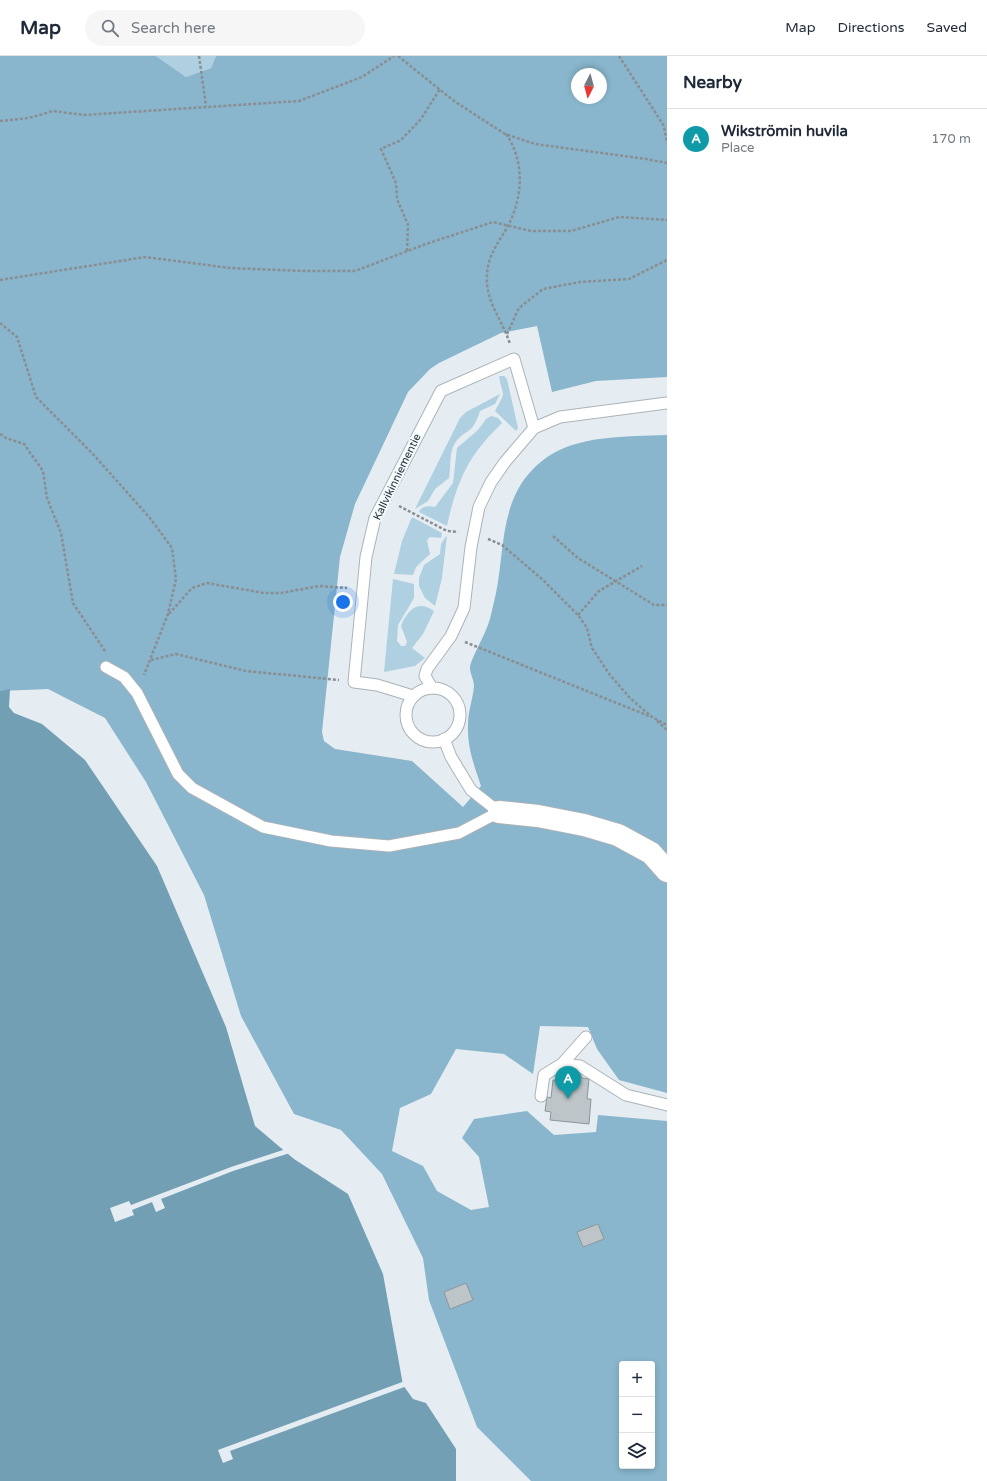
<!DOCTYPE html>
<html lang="en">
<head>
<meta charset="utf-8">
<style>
  body { margin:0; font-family:"Varela Round",sans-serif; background:#f6f6f7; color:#1f2937 }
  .controls { position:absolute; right:12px; bottom:12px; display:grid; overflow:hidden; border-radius:4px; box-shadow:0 2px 6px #0003 }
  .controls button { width:36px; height:36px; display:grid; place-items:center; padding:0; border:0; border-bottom:1px solid #e0e1e3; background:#fff; color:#1f2937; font:20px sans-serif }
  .compass { position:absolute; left:571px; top:12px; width:36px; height:36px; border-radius:50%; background:#fff; box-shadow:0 2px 6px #0003; rotate:186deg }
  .you { position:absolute; left:343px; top:546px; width:14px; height:14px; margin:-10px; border:3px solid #fff; border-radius:50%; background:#1a73e8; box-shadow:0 0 0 6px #1a73e833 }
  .badge { display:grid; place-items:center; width:26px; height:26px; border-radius:50%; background:#c33667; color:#fff; font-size:13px; font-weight:700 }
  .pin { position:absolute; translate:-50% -33px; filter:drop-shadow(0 1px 2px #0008) }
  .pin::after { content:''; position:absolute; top:21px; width:14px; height:12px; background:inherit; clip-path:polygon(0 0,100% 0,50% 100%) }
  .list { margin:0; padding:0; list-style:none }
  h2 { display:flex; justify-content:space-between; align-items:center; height:52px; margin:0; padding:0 16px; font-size:17px }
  h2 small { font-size:13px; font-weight:400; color:#747a83 }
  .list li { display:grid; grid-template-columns:26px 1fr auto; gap:12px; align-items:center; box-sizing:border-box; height:60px; padding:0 16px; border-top:1px solid #e0e1e3 }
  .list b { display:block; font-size:15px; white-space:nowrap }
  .list p { margin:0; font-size:13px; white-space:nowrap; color:#747a83 }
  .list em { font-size:13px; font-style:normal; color:#747a83 }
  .icon { flex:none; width:22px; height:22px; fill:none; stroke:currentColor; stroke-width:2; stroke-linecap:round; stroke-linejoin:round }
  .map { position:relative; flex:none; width:667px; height:1425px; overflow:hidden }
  header { display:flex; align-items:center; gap:24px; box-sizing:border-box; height:56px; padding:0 20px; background:#fff; border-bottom:1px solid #e0e1e3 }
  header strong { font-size:19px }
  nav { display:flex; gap:22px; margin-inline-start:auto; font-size:14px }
  .search { width:280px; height:36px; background:#f6f6f7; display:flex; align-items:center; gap:10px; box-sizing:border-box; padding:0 14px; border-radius:22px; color:#747a83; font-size:15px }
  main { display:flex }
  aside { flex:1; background:#fff }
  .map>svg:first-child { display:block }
  .green { fill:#aed0e1 }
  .forest { fill:#89b6cc; fill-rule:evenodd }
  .water { fill:#729fb4 }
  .pier { fill:#e5edf2 }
  .building { fill:#bdc5c9; stroke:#8e969a }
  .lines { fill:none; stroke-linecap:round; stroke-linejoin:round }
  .lane-casing { stroke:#abb3b7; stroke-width:13 }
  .street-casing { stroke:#abb3b7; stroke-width:24 }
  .path { stroke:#898e92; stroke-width:2.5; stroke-dasharray:3 2; stroke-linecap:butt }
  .lane { stroke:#fff; stroke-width:11 }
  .street { stroke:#fff; stroke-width:22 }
  .labels { text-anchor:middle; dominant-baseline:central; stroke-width:4; stroke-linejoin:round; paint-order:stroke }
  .street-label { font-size:11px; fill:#2e3133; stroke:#f2fbff }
</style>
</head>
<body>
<header>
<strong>Map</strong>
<div class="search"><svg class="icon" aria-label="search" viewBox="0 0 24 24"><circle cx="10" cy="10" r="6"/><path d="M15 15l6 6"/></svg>Search here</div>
<nav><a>Map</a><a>Directions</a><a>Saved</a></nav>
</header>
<main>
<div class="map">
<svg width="667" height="1425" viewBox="0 0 667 1425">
  <rect width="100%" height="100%" fill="#e5edf2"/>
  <g class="green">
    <path d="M156 0H216L211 12 186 21Z"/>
    <path d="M499 320H504L507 323 518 372 516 375 495 355C507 332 503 344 499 320Z"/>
    <path d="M500 338 495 348 480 355C472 380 467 371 455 387 449 396 451 411 449 422L435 433 428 445 415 453 460 362 466 356Z"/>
    <path d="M491 360 498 362 502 367C497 373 490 378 485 385 464 408 453 440 447 470L419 456C422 449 429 450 435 451L453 427 457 392 478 374 486 363Z"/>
    <path d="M412 461 442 477 441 482 430 481 427 484 430 498 416 511 413 519 394 518 402 485Z"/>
    <path d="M447 479 442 522 435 550 425 542 419 530V522L424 509 440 498 441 488Z"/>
    <path d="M393 523 414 528V542L398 569 397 585 401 590H405L407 586 401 570C407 555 417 543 434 555L423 578 412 592 425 602 415 610 384 616Z"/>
  </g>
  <path class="forest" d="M0 0H156L186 21 211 12 216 0H667V321L596 325 552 336 537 270 501 277 439 307 430 313 408 336 355 448 340 501 322 676 324 685 335 693 412 705 463 751 481 730C474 709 467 691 468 668 468 655 473 643 474 630 474 624 470 618 470 612 470 605 482 584 485 576 489 568 491 559 493 550 507 500 495 442 542 405 575 378 627 381 667 379V1037L619 1024 597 993 588 971 540 970 533 1018 504 998 456 993 431 1038 400 1052 392 1095 423 1110 437 1135 471 1154 489 1151 479 1101 462 1082 474 1063 527 1055 554 1079 596 1076 598 1059 667 1065V1425H531L477 1371 429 1244 423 1202 382 1118 341 1074 294 1058 241 960 204 839 146 726 105 662 48 633 0 635ZM577 18H601V42H577ZM622 1308H652V1410H622Z"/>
  <path class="water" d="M10 633 9 651 14 657 42 668 85 704 157 810 226 971 255 1070 294 1103 348 1138 383 1218 403 1329 413 1343 426 1347 456 1393V1425H0V635Z"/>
  <g class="pier">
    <path d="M286 1093 290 1097 233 1115 161 1143 165 1152 156 1156 152 1146 132 1154 134 1159 115 1166 110 1152 129 1145 131 1149 231 1111Z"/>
    <path d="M405 1325 407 1330 230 1395 233 1403 223 1407 218 1394Z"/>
  </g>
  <g class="building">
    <path d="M574 1018H580L582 1022 589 1023 587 1043H591L589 1068 550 1064 551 1056 545 1055 547 1041 551 1042 553 1024 562 1025V1021H572Z"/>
    <path d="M598 1168 604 1183 583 1191 577 1176Z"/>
    <path d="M466 1227 473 1244 450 1253 444 1236Z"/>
  </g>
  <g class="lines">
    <g class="lane-casing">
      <g id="lane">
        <path d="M106 611 124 621 137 637 178 718 192 732 263 771 331 785 389 790 459 777 499 756 471 734 451 701 444 683"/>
        <circle cx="433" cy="659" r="27"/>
        <path d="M432 632 425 620 427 613 451 580 464 552 471 491 479 451 491 426 505 406 534 372 560 361 667 347"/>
        <path d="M413 640 377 629 354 626 366 501 375 462 441 335 514 303 534 372"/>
        <path d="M562 1008 586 981"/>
        <path d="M541 1040 544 1019 562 1008 580 1010 626 1039 667 1049"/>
      </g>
    </g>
    <g class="street-casing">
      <path id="street" d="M499 756 538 760 584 769 618 779 651 797 667 815"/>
    </g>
    <g class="path">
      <path d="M199 0 206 50"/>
      <path d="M398 0 454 45 505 78 535 88 646 103 667 107"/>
      <path d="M619 0 664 70 667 87"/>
      <path d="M0 65 29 62 53 55 84 59 299 45 362 21 394 0"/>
      <path d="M506 78C525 105 523 141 508 170 499 186 487 200 487 220 485 245 503 265 510 288"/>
      <path d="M407 195 408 169 397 143 396 127 381 93 401 84 421 63 440 33"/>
      <path d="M0 224 145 201 230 212 304 215H355L426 188 493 166 531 175H571L619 161 667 164"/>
      <path d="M0 267 17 281 36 341 92 397 150 462 172 492 176 523 168 558 144 619"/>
      <path d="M507 278 519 252 543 233 580 226 629 223 667 204"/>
      <path d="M0 378 6 382 24 388 43 415 47 442 61 477 73 547 105 595"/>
      <path d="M399 450 447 475 458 476"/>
      <path d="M553 480 578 502 654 549H667"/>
      <path d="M488 483 502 489 543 524 578 559 587 572 592 592 610 619 630 642 652 661 667 669"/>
      <path d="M169 558 192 532 207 527 264 537H281L319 530 347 532"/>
      <path d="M578 559 599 535 642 510"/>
      <path d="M465 586 649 660"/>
      <path d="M151 604 176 598 246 615 339 624"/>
      <path d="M657 665 667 674"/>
    </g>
    <use href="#lane" class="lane"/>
    <use href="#street" class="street"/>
  </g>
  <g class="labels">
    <g class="street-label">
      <text transform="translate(397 421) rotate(-64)">Kallvikinniementie</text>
    </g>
  </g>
</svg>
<div class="controls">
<button>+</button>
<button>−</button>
<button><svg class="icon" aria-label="layers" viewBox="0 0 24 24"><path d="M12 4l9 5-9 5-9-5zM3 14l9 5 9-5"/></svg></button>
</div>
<svg class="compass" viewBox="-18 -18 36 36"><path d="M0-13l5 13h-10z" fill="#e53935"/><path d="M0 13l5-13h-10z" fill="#747a83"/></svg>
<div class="you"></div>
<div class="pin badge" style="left:568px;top:1043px;background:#0f9aa8">A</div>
</div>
<aside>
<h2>Nearby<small></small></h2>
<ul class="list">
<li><span class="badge" style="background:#0f9aa8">A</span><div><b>Wikströmin huvila</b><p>Place</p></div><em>170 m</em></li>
</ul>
</aside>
</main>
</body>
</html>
